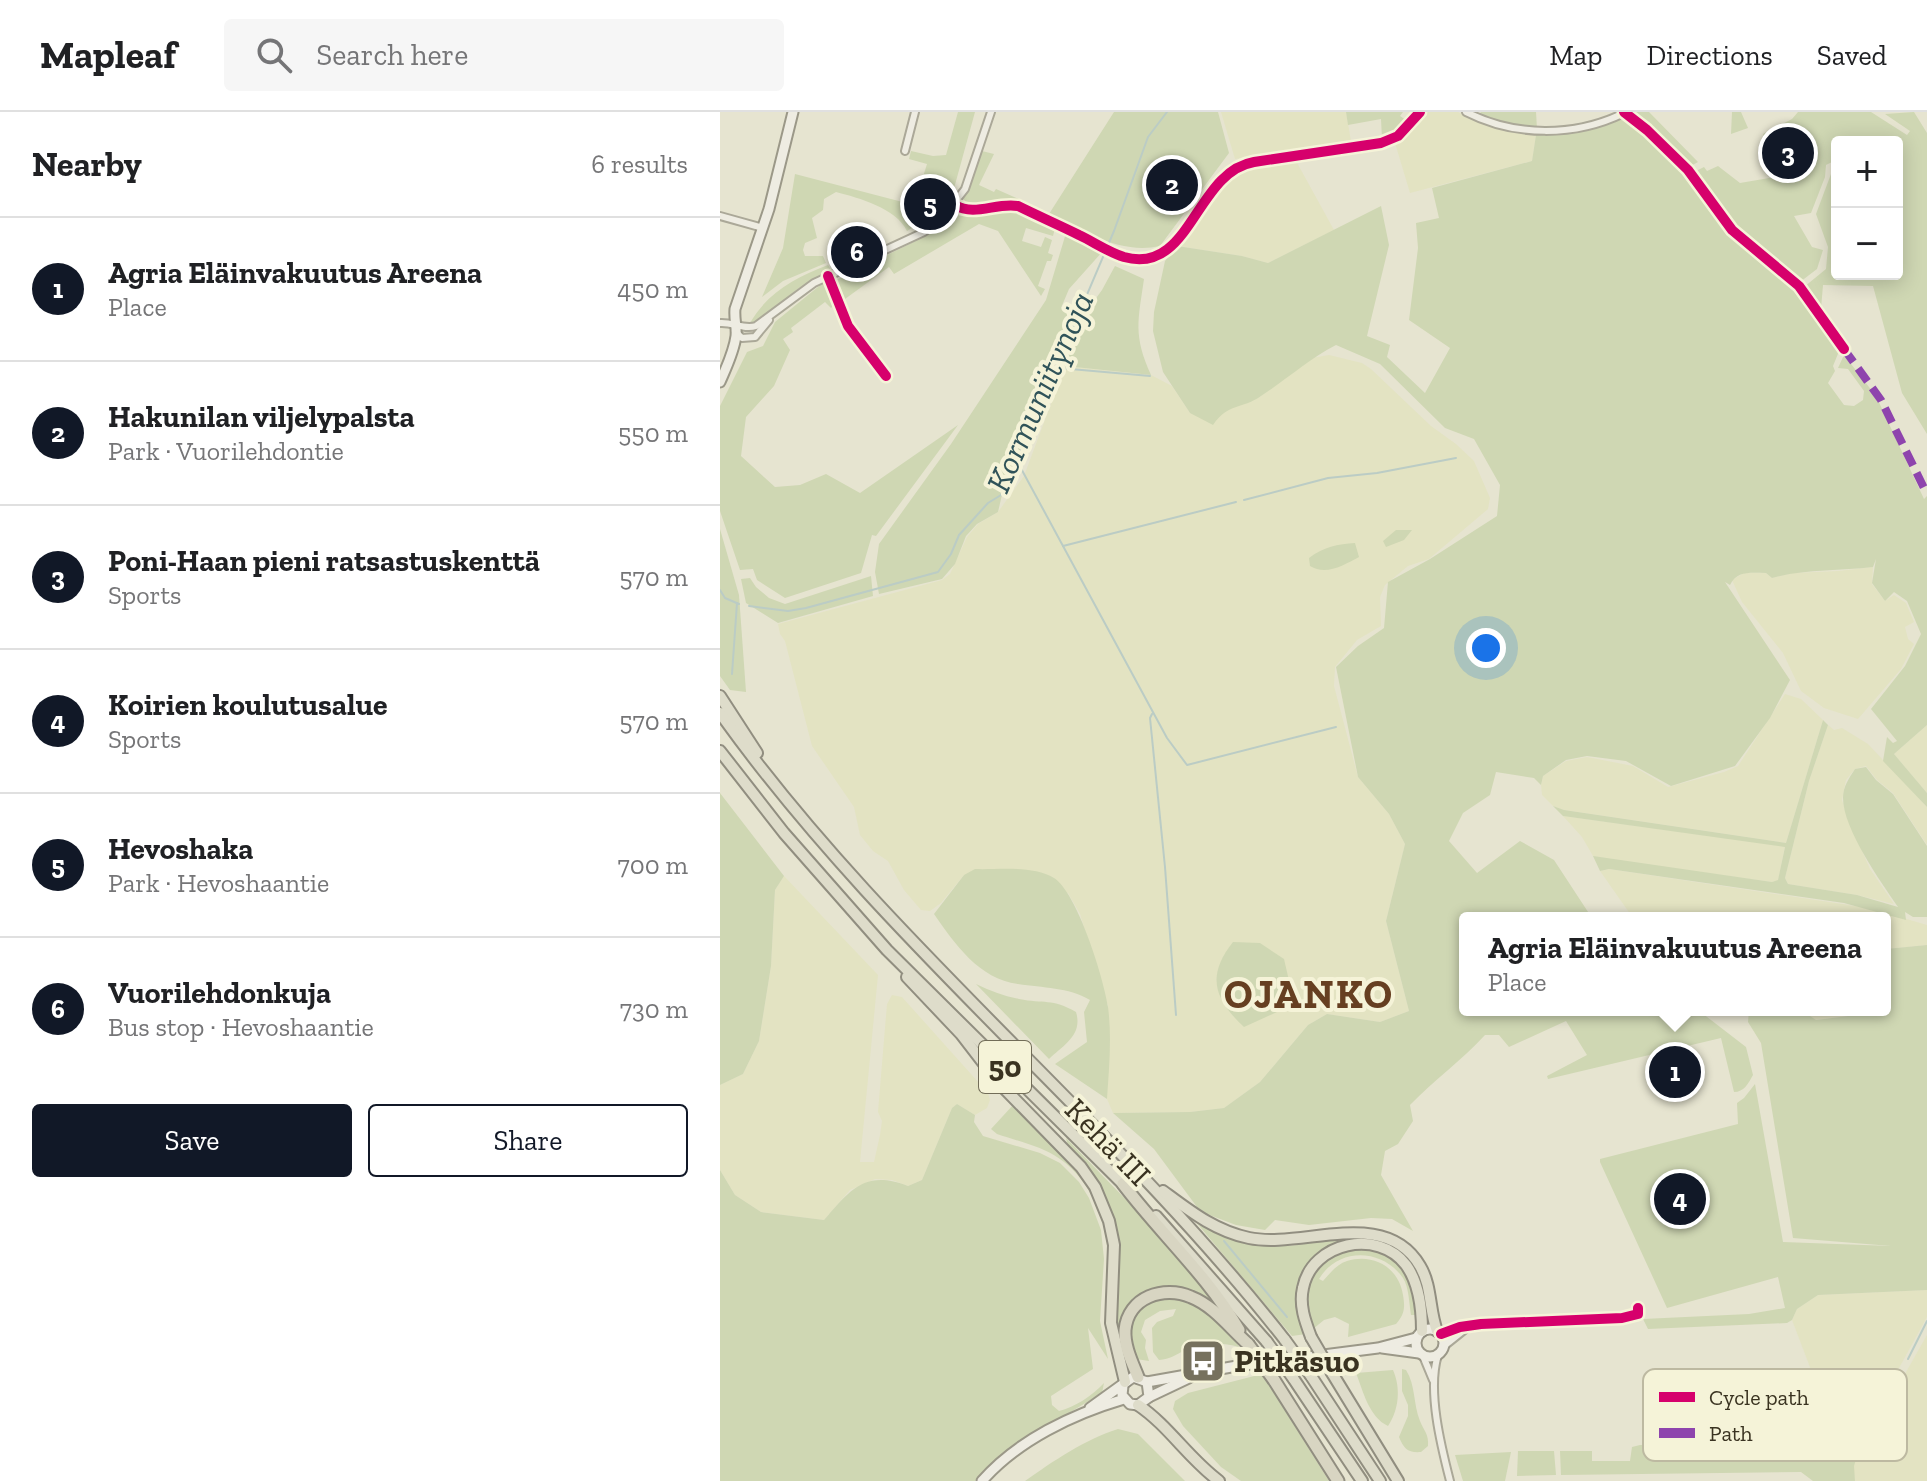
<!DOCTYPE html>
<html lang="en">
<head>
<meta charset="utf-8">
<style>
  body { margin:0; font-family:"Zilla Slab",serif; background:#f6f6f6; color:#202124 }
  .controls { position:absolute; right:24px; top:24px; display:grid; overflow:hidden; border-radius:8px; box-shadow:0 4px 20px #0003 }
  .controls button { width:72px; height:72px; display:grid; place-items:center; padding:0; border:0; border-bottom:2px solid #e0e0e0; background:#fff; color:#202124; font:40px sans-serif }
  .you { position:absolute; left:766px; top:536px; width:28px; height:28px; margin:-20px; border:6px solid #fff; border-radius:50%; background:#1a73e8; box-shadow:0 0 0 12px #1a73e833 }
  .badge { display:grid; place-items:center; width:52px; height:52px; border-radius:50%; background:#111827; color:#fff; font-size:26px; font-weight:700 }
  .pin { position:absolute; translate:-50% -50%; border:4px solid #fff; box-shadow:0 2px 8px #0006 }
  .popup { position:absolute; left:739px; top:800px; width:432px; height:104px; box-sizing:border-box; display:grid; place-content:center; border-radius:8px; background:#fff; filter:drop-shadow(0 2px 6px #0005); font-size:26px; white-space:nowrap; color:#757577 }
  .popup b { font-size:30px; color:#202124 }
  .popup::after { content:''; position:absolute; left:50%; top:100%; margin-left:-16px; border:16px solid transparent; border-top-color:#fff }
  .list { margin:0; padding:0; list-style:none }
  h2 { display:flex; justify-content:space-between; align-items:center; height:104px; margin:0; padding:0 32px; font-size:34px }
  h2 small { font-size:26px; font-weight:400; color:#757577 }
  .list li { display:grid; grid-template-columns:52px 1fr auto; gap:24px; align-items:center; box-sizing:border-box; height:144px; padding:0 32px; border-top:2px solid #e0e0e0 }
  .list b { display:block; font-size:30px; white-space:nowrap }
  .list p { margin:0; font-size:26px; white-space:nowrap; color:#757577 }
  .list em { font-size:26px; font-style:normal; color:#757577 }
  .actions { display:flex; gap:16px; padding:24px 32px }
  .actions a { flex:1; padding:18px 0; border:2px solid #111827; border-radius:8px; text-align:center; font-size:28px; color:#111827 }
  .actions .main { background:#111827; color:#fff }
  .icon { flex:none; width:44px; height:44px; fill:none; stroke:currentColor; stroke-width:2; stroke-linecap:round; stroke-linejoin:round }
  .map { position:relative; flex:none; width:1207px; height:1369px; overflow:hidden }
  header { display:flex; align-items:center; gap:48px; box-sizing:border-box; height:112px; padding:0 40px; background:#fff; border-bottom:2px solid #e0e0e0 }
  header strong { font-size:38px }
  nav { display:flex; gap:44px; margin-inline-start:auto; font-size:28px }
  .search { width:560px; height:72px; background:#f6f6f6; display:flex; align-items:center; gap:20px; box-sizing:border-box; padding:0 28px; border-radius:8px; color:#757577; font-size:30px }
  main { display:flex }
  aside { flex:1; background:#fff }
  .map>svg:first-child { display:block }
  .farmland { fill:#e3e3c2 }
  .green { fill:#cfd7b3 }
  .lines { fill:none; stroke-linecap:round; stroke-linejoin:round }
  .stream { stroke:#bbccc5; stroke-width:2 }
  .minor-casing { stroke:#aba898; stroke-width:10 }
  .secondary-casing { stroke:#9b9888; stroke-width:13 }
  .trunk-casing { stroke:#918e80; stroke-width:14 }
  .motorway-casing { stroke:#918e80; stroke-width:15 }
  .minor { stroke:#eeece2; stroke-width:6 }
  .secondary { stroke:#eeece2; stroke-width:9 }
  .trunk { stroke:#dedcca; stroke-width:10 }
  .motorway { stroke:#d8d5c2; stroke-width:11 }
  .trunk-bridge-casing { stroke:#918e80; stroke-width:14; stroke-linecap:butt }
  .motorway-bridge-casing { stroke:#918e80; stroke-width:15; stroke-linecap:butt }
  .trunk-bridge { stroke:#dedcca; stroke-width:10 }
  .motorway-bridge { stroke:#d8d5c2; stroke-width:11 }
  .quiet { stroke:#8e44ad; stroke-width:8; stroke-dasharray:16 8; stroke-linecap:butt }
  .cycleway-casing { stroke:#f5f3d8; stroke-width:15 }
  .cycleway { stroke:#d6006c; stroke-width:10 }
  .labels { text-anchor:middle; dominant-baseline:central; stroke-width:8; stroke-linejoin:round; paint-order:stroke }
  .shield { fill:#f5f3d8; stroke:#726d58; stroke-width:2 }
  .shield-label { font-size:30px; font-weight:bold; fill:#3a3321 }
  .street-label { font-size:32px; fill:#3a3321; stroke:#f5f3d8 }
  .poi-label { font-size:32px; font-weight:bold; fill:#3a3321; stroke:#f5f3d8; text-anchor:start }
  .water-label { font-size:34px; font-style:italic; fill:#305359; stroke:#f5f3d8 }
  .district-label { font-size:40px; font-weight:bold; letter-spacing:2px; fill:#663f21; stroke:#f5f3d8 }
  .key { fill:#f5f3d8; stroke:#bdb9a1; stroke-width:2 }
  .key-label { font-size:22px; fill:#3a3321 }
</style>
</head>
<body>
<header>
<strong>Mapleaf</strong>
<div class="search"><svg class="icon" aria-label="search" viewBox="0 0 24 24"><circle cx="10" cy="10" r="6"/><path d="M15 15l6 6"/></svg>Search here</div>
<nav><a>Map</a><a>Directions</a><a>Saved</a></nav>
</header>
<main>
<aside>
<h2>Nearby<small>6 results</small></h2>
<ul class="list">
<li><span class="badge">1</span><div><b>Agria Eläinvakuutus Areena</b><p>Place</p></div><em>450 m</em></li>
<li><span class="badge">2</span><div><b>Hakunilan viljelypalsta</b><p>Park · Vuorilehdontie</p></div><em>550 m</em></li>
<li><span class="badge">3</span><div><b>Poni-Haan pieni ratsastuskenttä</b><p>Sports</p></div><em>570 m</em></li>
<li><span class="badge">4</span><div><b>Koirien koulutusalue</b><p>Sports</p></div><em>570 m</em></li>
<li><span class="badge">5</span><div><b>Hevoshaka</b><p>Park · Hevoshaantie</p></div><em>700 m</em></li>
<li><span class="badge">6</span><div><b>Vuorilehdonkuja</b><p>Bus stop · Hevoshaantie</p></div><em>730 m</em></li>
</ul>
<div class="actions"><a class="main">Save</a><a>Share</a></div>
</aside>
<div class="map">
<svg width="1207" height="1369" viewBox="0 0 1207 1369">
  <rect width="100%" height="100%" fill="#e6e4d0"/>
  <g class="farmland">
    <path d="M501 0H626L631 29 515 47Z"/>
    <path d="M705 0H738L766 13 816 23 812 49 690 81 675 31 683 28Z"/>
    <path d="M575 47 614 118 548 151 522 144 457 134 494 81 512 62 519 56Z"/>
    <path d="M609 243 642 251 651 257 711 314 736 332 754 349 770 386 768 397 709 447 688 454 665 473 660 485 661 514 637 528 615 555 614 574 638 665 669 702 685 732 666 809 689 899 660 910 607 902 588 913 540 970 504 996 470 1000 393 1001 387 987 388 894 360 802 348 781 244 763 221 791 210 799 201 798 184 778 168 749 153 739 140 723 134 695 92 634 65 529 60 522 58 512 222 468 230 462 247 425 258 412 278 400 304 364 345 254 431 263 452 274 470 301 503 299 538 286 592 246Z"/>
    <path d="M1153 455 1152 472 1165 489 1174 483 1186 491 1194 510 1185 515 1188 527 1194 532 1181 557 1138 607 1104 596 1081 579 1063 541 1022 490 1012 468 1024 461H1046L1052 466 1072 461 1118 459Z"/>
    <path d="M1065 582 1081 587 1103 608 1066 731 844 698 833 694 822 683 821 673 823 664 846 649 867 645 913 654 948 675 1004 660 1018 654Z"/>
    <path d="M1108 613 1114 618 1122 616 1148 632 1207 695V733L1173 681 1157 668 1146 654 1135 657 1126 668 1122 688 1128 707 1150 757 1174 792 1137 783 1068 772 1065 766 1089 669Z"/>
    <path d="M1207 613V681L1174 642Z"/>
    <path d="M843 704 1065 734 1058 769 1052 770 881 747 873 744 862 725Z"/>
    <path d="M889 757 1149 796 1207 813V833L1166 837 1165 840V806H913L880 759Z"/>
    <path d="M64 764 158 863 140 1050H154L160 1023 162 1009 158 1000 167 892 172 883 182 885 268 981 270 988 267 996 255 1003 237 992 232 996 202 1068 188 1074 172 1068 155 1067 130 1078 104 1108 41 1100 15 1083 0 1058V973L23 962 39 929 51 854 55 778Z"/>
    <path d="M1081 898H1147L1136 903 1095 908Z"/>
    <path d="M1207 1178V1205L1145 1318 1115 1321 1072 1208 1077 1197 1098 1183Z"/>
    <path d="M1207 1223V1369H1135L1133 1354Z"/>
  </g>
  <g class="green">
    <path d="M238 0H255L233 80 217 101 187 119C176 96 139 86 116 80L104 87 103 98 92 106 97 126 85 131 83 138 85 144H103L106 151 63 169 42 185 63 136 75 62 194 93 207 52 189 47 191 39 213 44 226 43Z"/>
    <path d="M394 0H498L509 41 440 134C401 143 363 119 329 102Z"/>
    <path d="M626 0H683L680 4 689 10 677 22 662 27 661 7 628 13Z"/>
    <path d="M761 0H816L817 17 783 13 758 3Z"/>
    <path d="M910 0H929L978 50 969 55 931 16Z"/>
    <path d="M1012 0H1021L1028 16 1011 22Z"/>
    <path d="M1078 0H1151L1187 23 1190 19 1165 2 1194 0 1207 21V322L1182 281 1153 174 1103 173 1101 197 1084 175 1106 157 1108 135 1096 102 1111 62 1117 63V162H1177V30H1117V54L1112 50 1106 53 1105 65 1091 101 1074 104 1092 135 1103 138 1097 157 1080 170 1013 113 974 60 984 55 987 59 998 54 1020 71 1055 65 1043 22 1072 7Z"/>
    <path d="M904 4 925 20 966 61 1007 118 1077 177 1120 237 1113 254 1115 259 1108 271 1124 293 1134 294 1143 288 1144 279 1128 257 1118 256 1124 243 1156 284 1204 387 1207 384V613L1174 642 1207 681V695L1163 649 1167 625 1173 631 1177 629 1151 597 1185 554 1201 522 1187 489 1174 480 1165 489 1152 471 1156 447 1153 455C1119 459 1084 457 1052 466L1046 461C1032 461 1017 458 1010 473L1005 470 1070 568 1050 606 1015 654 951 674 906 649 867 644 846 648 823 664 821 673 814 666 776 660 770 683 743 701 729 729 757 761 800 729 834 748 872 806H745V898H978L1026 935 1033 963C1028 972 1024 980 1014 980L1001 926 828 967 827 964 867 943 846 909 789 935 779 923H765C741 949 714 968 690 993L693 1009 678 1032 665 1039 661 1063 693 1119 672 1107 651 1106 589 1113 555 1108 545 1118 516 1113 487 1102 477 1095 434 1037 393 1001 470 1000 504 996 540 970 588 913 607 902 660 910 689 899 666 809 685 732 669 702 638 665 616 555 638 534 664 516 668 470 710 447 777 404 780 373 754 327 725 316 660 252 616 233C589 247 567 267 541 284 521 298 509 290 493 313L470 301 443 260 433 219 434 200 445 149 457 134 522 144 548 151 661 94 669 133 647 224 670 233 667 245 705 281 730 236 689 208 698 136 696 111 719 106 712 76 812 49 816 23 859 19Z"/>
    <path d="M262 39 274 42 259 73 274 80 276 77 301 88 250 93 243 87Z"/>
    <path d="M289 97 335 116 333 124 306 116 302 129 321 135 325 125 332 128 328 141 333 143 331 149H327L318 174 325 177 321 184 278 119 259 112 174 162 169 155 125 187 120 186 114 169 214 120 233 103 247 104Z"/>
    <path d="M346 121 383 139 349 177 341 196 352 202 319 272 322 276 319 296 284 374 278 400 257 412 246 424 235 452 222 467 159 482 155 460 159 432 231 332 326 188Z"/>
    <path d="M108 153 111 158 79 176 38 209 30 211C47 181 76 165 108 153Z"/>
    <path d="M395 154 424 167C418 209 413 223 431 263L345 254 366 200 382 178Z"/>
    <path d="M104 170 114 193 111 196 105 190 71 216 73 220 63 227 70 238 54 274 26 305 21 344 55 375 80 373 106 362 140 381 238 313 156 424 152 423 141 461 65 486 37 468 33 457 20 458 0 399V294L27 240 43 234 55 210Z"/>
    <path d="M0 417 19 483 26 580 10 578 0 564Z"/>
    <path d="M676 418H692L684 428 666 435 663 429Z"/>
    <path d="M635 431 639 445C624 453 606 464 590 454L589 446C603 435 618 432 635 431Z"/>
    <path d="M151 464 153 484 58 511 26 491 21 467 30 466 36 475 49 486 65 492Z"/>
    <path d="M1103 608 1108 613 1089 669 1065 766 1068 772 1137 783 1178 795C1161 770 1123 717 1123 686 1123 675 1129 666 1135 657L1146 655 1156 668 1173 682 1207 734V805H1193L1185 800 1186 808 1124 791 889 757 880 759 873 744 1052 770 1058 768 1065 735 843 704 833 694 844 698 1066 731Z"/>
    <path d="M0 681 64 764 55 778 51 854 39 929 23 962 0 973Z"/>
    <path d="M255 757C278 758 313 753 334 766 357 780 384 867 388 895 392 925 389 957 387 987L335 952 367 930 364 900 370 888C348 875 323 876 298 872 259 867 235 832 214 802L244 763Z"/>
    <path d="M513 830 540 831 564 847 573 886 557 900 524 915C494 887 486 864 513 830Z"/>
    <path d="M1207 833V1178L1098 1183 1077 1197 1072 1208 1067 1211 928 1217 923 1207 1029 1202 1065 1196 1058 1165 947 1196 880 1050V1047L1018 1012 1017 991 1024 986 1035 972 1063 1130 1171 1134 1073 1126 1041 931 1028 910 1029 898H1081L1096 908 1136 903 1147 898H1165L1166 837Z"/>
    <path d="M256 872C270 879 284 884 299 887 324 892 332 886 356 900 363 923 344 933 329 947Z"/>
    <path d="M237 992 255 1003 254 1010 263 1024 320 1041 340 1051 359 1070 369 1086 381 1118 384 1147 380 1209 388 1247 368 1216 373 1257 331 1284 332 1293 339 1299C355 1295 372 1284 384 1271L382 1281 283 1341 255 1369H0V1058L15 1083 41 1100 104 1108C130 1078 145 1057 188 1074L202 1068 232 996Z"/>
    <path d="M294 992C318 1016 346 1040 365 1068 399 1118 395 1196 399 1254L396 1255C383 1218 386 1201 388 1163 391 1122 376 1072 340 1047 322 1034 297 1029 277 1022L271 1017Z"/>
    <path d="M346 1026 450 1133 501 1198 457 1177 407 1201 409 1249 405 1250 399 1230 395 1203 399 1149 392 1104 348 1035Z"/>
    <path d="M475 1109C500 1115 524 1131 551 1134 597 1138 670 1102 699 1157 704 1167 705 1183 708 1194H703L682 1144 620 1131 582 1170 586 1222 572 1224Z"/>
    <path d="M631 1137C679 1136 690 1160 697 1203H691C689 1192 689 1175 683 1166 662 1136 618 1135 599 1167L603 1169C610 1161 617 1152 627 1149 654 1141 679 1156 683 1183 685 1195 685 1202 676 1212L628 1225 629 1212 615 1205 604 1208 593 1217C579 1178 591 1150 631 1137Z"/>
    <path d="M441 1184C474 1186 504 1206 519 1235 502 1230 481 1230 465 1238 456 1243 450 1247 439 1248L433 1240 432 1216 437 1210 453 1204 456 1197 440 1199 425 1208 421 1220 426 1228 425 1236 429 1249 416 1247C404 1214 411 1199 441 1184Z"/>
    <path d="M682 1257 686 1258C696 1274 693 1292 700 1309 704 1319 709 1322 708 1334L701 1340C688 1341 684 1337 679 1325L688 1304V1293L682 1279Z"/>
    <path d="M673 1258C681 1276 679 1298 668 1314 649 1305 643 1279 636 1261Z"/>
    <path d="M542 1262 609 1369H521L501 1355 463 1314 453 1297 455 1289 468 1281Z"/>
    <path d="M398 1317 418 1322 465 1369H305C333 1349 366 1327 398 1317Z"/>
    <path d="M1145 1318 1134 1354 1135 1369H1093L1081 1360 841 1363 840 1339H872V1349H910L912 1335 920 1333 1105 1328 1115 1321Z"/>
    <path d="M798 1339H834L836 1363 797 1364Z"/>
    <path d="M791 1340 785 1369H743L735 1343Z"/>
  </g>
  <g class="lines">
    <g class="stream">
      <path d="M339 256 430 264"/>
      <path d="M297 349 343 434 516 390"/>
      <path d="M524 388 608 366 657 361 736 346"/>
      <path d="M343 434 447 626 467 653 616 615"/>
      <path d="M0 478 5 486 19 492"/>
      <path d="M29 494 68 499 86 496 218 460 231 442 239 423 268 391 281 383 290 364 394 119 428 25 447 0"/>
      <path d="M12 562 17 491"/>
      <path d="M432 602 430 606 445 755 456 903"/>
      <path d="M504 1129 567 1205"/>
      <path d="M1188 1247 1207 1209"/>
    </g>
    <g class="minor-casing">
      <g id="minor">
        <path d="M746 0C795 25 855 25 904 1"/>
        <path d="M904 1 927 18 968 58 1012 118 1079 174 1124 237"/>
        <path d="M185 39 195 0"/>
        <path d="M235 93C255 105 276 90 298 94 318 104 339 113 359 123 374 130 388 140 404 145 471 164 475 60 534 50L661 31 678 24 700 0"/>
        <path d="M0 104 43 116"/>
        <path d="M108 164 128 214 166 264"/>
        <path d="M0 211C13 210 24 218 36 214L94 171 204 120 220 109 245 77 271 0"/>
        <path d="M15 219 22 226 35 225 49 208"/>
        <path d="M721 1222 740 1215 761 1212 902 1206 918 1202V1196"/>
        <path d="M723 1235 748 1215"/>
        <path d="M718 1243C707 1278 721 1334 730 1369"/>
        <path d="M703 1244 713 1268"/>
      </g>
    </g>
    <g class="secondary-casing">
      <g id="secondary">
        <path d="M0 270C6 256 14 240 16 224 17 215 14 207 15 197L49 97 73 0"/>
        <circle cx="710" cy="1231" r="14"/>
        <path d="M662 1236 699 1241"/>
        <path d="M427 1270 517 1254 658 1236 696 1226"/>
        <path d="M429 1285 469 1266"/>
        <path d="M370 1296 413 1265 427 1270 429 1285 418 1293 410 1292 402 1283 403 1274"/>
        <path d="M262 1369C298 1328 353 1302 404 1287"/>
      </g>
    </g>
    <g class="trunk-casing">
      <g id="trunk">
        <path d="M0 584 37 641"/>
        <path d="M0 601C164 831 391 1006 565 1228"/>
        <path d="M0 639 64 721 167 838 407 1076"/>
        <path d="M187 865 241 922 278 970 361 1055 375 1075 389 1109 394 1133 391 1211 405 1270"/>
        <path d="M443 1079C470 1099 495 1119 529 1126 583 1137 665 1094 700 1154 712 1174 709 1198 717 1219"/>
        <path d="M436 1104 547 1230"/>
        <path d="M591 1225C585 1209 579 1193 583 1176 592 1130 658 1116 686 1153 699 1171 702 1198 702 1219"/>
        <path d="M612 1261 678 1369"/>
        <path d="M591 1264 660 1369"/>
        <path d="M573 1266 642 1369"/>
        <path d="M418 1293C449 1314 468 1346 499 1369"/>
      </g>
    </g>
    <g class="motorway-casing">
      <g id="motorway">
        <path d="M403 1072C440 1121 488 1164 519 1218"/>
        <path d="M418 1265C412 1250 404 1234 405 1218 408 1185 444 1173 471 1185 494 1194 510 1216 528 1232"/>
        <path d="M554 1268 618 1369"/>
      </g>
    </g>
    <use href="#minor" class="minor"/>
    <use href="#secondary" class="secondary"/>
    <use href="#trunk" class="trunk"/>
    <use href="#motorway" class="motorway"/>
    <g class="trunk-bridge-casing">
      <g id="trunk-bridge">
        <path d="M591 1225 612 1261"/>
        <path d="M565 1228 591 1264"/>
        <path d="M547 1230 573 1266"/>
      </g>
    </g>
    <g class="motorway-bridge-casing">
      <path id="motorway-bridge" d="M528 1232 554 1268"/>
    </g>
    <use href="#trunk-bridge" class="trunk-bridge"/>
    <use href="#motorway-bridge" class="motorway-bridge"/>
    <path class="quiet" d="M1124 237 1161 288 1207 382"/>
    <g class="cycleway-casing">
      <g id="cycleway">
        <path d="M904 0 927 18 968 58 1012 118 1079 174 1124 237"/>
        <path d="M235 93C255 105 276 90 298 94 318 104 339 113 359 123 374 130 388 140 404 145 471 164 475 60 534 50L661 31 678 24 700 0"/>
        <path d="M108 164 128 214 166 264"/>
        <path d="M721 1222 740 1215 761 1212 902 1206 918 1202V1196"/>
      </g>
    </g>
    <use href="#cycleway" class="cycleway"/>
  </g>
  <defs>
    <g id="bus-square" transform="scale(2.3)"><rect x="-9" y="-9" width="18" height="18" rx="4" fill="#76715e" stroke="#f5f3d8"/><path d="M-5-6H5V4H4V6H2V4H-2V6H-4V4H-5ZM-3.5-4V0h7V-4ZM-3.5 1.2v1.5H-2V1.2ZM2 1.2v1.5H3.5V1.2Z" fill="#fff"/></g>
  </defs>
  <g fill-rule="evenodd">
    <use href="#bus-square" x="483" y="1249"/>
  </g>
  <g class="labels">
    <rect class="shield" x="259" y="929" width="52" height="52" rx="6"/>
    <g class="shield-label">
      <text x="285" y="955">50</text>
    </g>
    <g class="street-label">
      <text transform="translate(388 1030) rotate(46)">Kehä III</text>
    </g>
    <g class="poi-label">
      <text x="514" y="1249">Pitkäsuo</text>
    </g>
    <g class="water-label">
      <text transform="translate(320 280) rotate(-66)">Kormuniitynoja</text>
    </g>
    <g class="district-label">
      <text x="589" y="882">OJANKO</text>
    </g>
  </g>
  <rect x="923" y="1257" width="264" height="92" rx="12" class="key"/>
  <rect x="939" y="1280" width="36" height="10" fill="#d6006c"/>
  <rect x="939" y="1316" width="36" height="10" fill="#8e44ad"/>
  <g class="key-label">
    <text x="989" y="1293">Cycle path</text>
    <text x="989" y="1329">Path</text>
  </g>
</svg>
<div class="controls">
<button>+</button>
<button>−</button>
</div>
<div class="you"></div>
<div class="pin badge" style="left:955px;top:960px">1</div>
<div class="popup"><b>Agria Eläinvakuutus Areena</b>Place</div>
<div class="pin badge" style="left:452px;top:73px">2</div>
<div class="pin badge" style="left:1068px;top:41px">3</div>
<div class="pin badge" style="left:960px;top:1087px">4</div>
<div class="pin badge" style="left:210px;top:92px">5</div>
<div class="pin badge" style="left:137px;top:140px">6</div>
</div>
</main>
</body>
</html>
